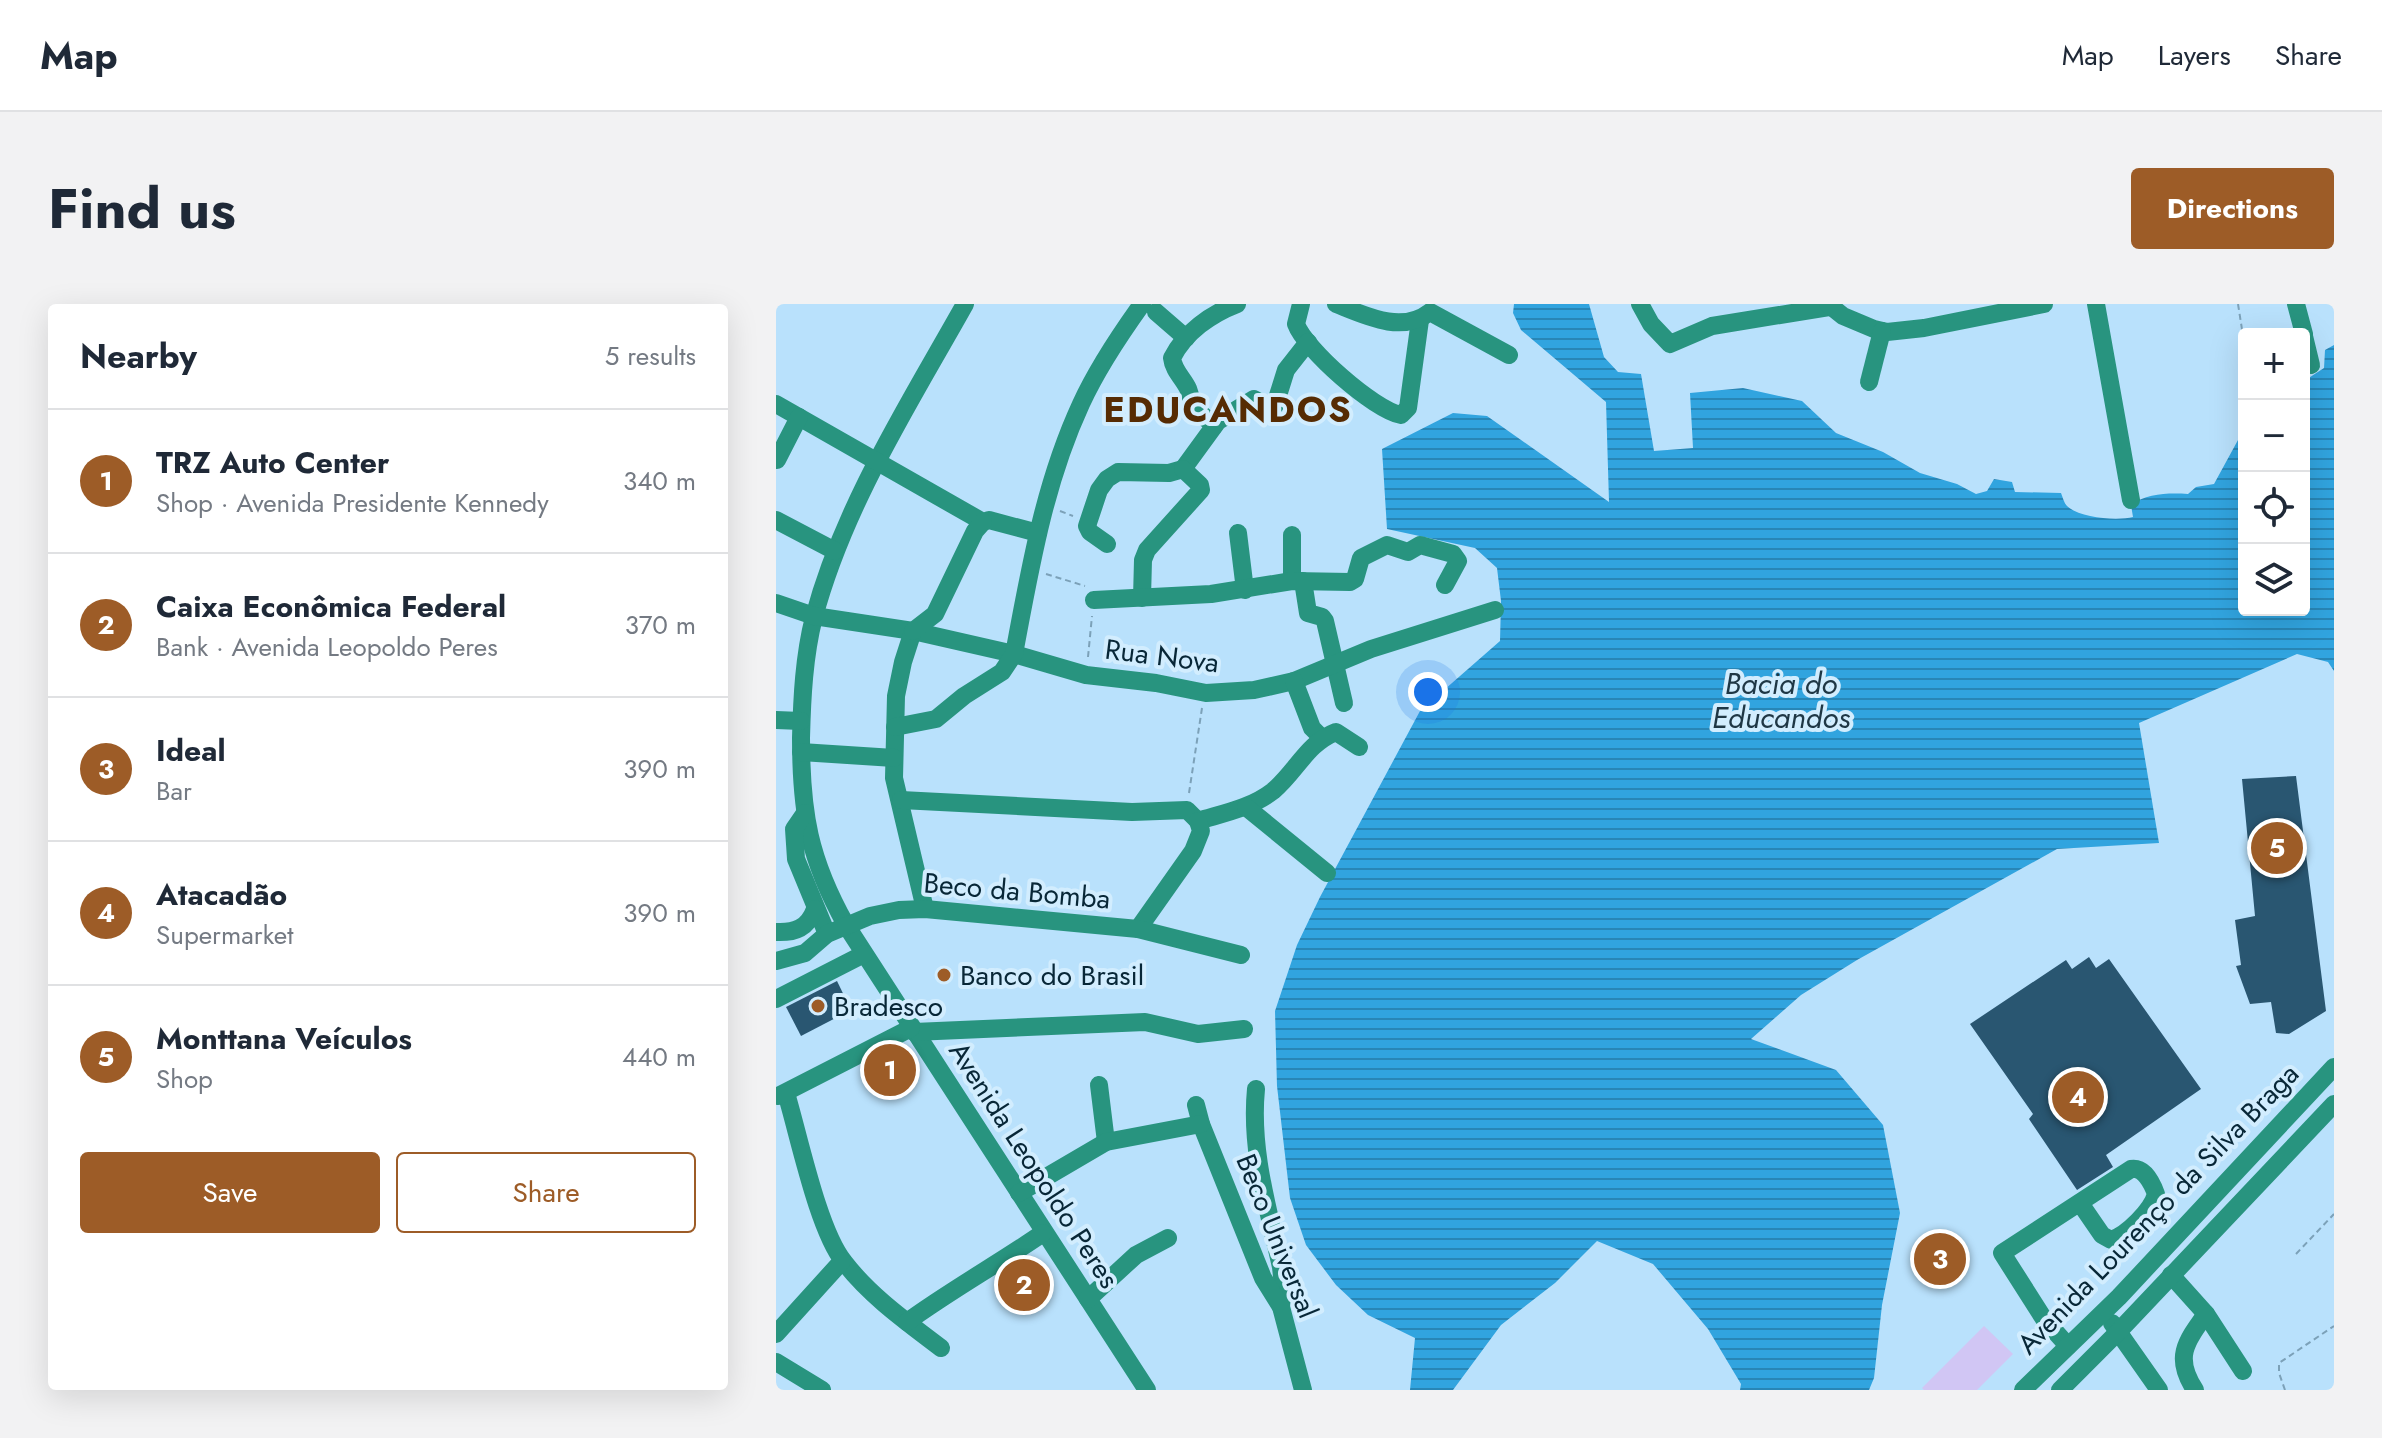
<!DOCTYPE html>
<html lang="en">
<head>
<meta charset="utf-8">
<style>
  body { margin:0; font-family:Jost,sans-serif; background:#f2f2f3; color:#1f2937 }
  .controls { position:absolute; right:24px; top:24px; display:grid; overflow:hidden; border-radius:8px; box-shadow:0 8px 32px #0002 }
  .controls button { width:72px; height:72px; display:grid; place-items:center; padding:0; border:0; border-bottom:2px solid #e0e1e3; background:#fff; color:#1f2937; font:40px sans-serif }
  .you { position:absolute; left:652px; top:388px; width:28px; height:28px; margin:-20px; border:6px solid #fff; border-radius:50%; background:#1a73e8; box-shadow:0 0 0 12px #1a73e833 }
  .badge { display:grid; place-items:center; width:52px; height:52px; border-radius:50%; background:#9d5c27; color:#fff; font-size:26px; font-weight:700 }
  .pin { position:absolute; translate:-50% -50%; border:4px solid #fff; box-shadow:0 2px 8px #0006 }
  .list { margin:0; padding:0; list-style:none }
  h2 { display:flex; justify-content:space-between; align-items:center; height:104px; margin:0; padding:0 32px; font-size:34px }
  h2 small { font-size:26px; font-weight:400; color:#747a83 }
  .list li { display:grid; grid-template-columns:52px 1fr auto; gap:24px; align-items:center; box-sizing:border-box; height:144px; padding:0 32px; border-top:2px solid #e0e1e3 }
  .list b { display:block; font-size:30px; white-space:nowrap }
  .list p { margin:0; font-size:26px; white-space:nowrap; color:#747a83 }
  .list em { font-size:26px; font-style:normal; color:#747a83 }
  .actions { display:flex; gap:16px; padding:24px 32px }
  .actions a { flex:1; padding:18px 0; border:2px solid #9d5c27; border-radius:8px; text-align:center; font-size:28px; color:#9d5c27 }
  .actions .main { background:#9d5c27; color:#fff }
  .icon { flex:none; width:44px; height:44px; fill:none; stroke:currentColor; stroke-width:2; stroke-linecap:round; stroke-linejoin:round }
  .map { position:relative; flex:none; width:1558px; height:1086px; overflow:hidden; border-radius:8px }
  header { display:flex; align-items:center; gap:48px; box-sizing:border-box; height:112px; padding:0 40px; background:#fff; border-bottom:2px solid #e0e1e3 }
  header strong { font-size:38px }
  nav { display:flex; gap:44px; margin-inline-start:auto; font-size:28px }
  .intro { display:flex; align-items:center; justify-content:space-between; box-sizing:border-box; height:192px; padding:0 48px }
  h1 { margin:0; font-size:56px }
  .button { padding:20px 36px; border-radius:8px; background:#9d5c27; color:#fff; font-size:28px; font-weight:700 }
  main { display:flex; gap:48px; padding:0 48px }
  aside { flex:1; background:#fff; border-radius:8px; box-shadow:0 8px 32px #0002 }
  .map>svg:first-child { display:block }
  .green { fill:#d1c6f4 }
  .water { fill:url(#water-rules) }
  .building { fill:#295671 }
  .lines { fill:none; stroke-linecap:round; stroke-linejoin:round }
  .path { stroke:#7ca1b8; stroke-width:2; stroke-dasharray:6 4; stroke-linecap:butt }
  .minor { stroke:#28947f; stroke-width:18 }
  .poi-dot { fill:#9d5c27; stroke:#d2edfe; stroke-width:3 }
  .labels { text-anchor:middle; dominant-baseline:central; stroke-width:8; stroke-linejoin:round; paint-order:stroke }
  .street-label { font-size:28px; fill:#082737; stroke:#d2edfe }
  .poi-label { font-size:28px; fill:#082737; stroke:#d2edfe; text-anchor:start }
  .water-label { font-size:30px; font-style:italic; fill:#1f3745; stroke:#d2edfe }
  .district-label { font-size:36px; font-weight:bold; letter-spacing:2px; fill:#562b03; stroke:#d2edfe }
</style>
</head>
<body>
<header>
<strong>Map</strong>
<nav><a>Map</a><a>Layers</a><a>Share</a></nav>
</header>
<div class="intro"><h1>Find us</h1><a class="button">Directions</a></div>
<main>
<aside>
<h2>Nearby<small>5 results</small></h2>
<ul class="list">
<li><span class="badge">1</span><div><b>TRZ Auto Center</b><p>Shop · Avenida Presidente Kennedy</p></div><em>340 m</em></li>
<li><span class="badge">2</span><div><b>Caixa Econômica Federal</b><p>Bank · Avenida Leopoldo Peres</p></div><em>370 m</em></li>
<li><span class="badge">3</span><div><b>Ideal</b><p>Bar</p></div><em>390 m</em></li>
<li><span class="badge">4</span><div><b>Atacadão</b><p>Supermarket</p></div><em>390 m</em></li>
<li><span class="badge">5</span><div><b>Monttana Veículos</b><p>Shop</p></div><em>440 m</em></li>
</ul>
<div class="actions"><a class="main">Save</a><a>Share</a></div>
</aside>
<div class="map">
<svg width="1558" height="1086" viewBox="0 0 1558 1086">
  <defs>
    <pattern id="water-rules" width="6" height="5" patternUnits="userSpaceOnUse" patternTransform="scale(2)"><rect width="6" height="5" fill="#31a4df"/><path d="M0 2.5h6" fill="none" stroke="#2886b6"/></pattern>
  </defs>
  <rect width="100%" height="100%" fill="#b9e1fc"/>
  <path class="green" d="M1208 1022 1237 1050 1201 1086H1148L1146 1084Z"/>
  <path class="water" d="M738 0H813L828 53 842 68 865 70 878 147 917 144 914 89 967 84 1026 97 1060 129 1107 148 1144 169 1181 180 1200 190 1211 187 1218 175 1236 178 1239 188 1285 189C1287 194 1288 199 1291 202 1303 214 1341 217 1357 213L1355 201C1371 189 1393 189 1412 190L1420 183 1438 180 1468 125V306H1528V77L1548 64 1549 46 1558 41V367L1552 358 1521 350 1363 419 1383 539 1281 545 1081 656 1025 691 975 735 1060 766 1107 821 1124 909 1106 1001 1098 1074 1093 1086H964L965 1080 932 1025 877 960 821 937 779 979 725 1021 677 1086H634L639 1034 592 1011 560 981 530 941 514 894 501 782 499 707 521 641 544 593 644 407 724 337 725 297 721 264 699 244 611 225 606 145 677 109 711 112 833 198 830 98 745 26 737 9Z"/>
  <g class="building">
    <path d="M1520 472 1550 707 1513 730 1500 729 1495 698 1474 700 1460 662 1465 661 1459 616 1479 612 1466 475Z"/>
    <path d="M1313 653 1320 664 1333 655 1425 785 1330 851 1337 863 1301 886 1253 815 1257 810 1194 720 1290 656 1296 665Z"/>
    <path d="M61 677 75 706 25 732 10 703Z"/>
  </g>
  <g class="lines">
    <g class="path">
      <path d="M1462 0 1468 38"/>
      <path d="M284 207 297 212"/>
      <path d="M270 270 309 282"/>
      <path d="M312 353 316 312"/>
      <path d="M413 489 426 404"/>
      <path d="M1520 950 1558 910"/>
      <path d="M1509 1086 1503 1069V1059L1558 1022"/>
    </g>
    <g class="minor">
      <path d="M189 0C133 100 68 201 38 313 28 352 26 394 25 434 25 509 33 555 70 621L371 1086"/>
      <path d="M525 0 520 20C529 45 598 106 625 111L632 104 644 16"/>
      <path d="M560 0C590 12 626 30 654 8L733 51"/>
      <path d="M864 0 875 20 894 40 936 22 1053 3"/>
      <path d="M1052 0 1067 12 1098 25 1111 28 1148 24 1268 0"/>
      <path d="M1320 0 1355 196"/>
      <path d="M1520 0 1528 30"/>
      <path d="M380 8 410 34"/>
      <path d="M1528 32 1535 61"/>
      <path d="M1093 78 1106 27"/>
      <path d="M0 100 207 218 213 216 262 229"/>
      <path d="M438 122 414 99C417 80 398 72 396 54 409 28 435 10 461 0"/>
      <path d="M1 156 23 113"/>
      <path d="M407 165 442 117 478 95 492 103 499 101 510 66 532 38"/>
      <path d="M0 216 59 247"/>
      <path d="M462 229 469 286"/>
      <path d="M516 231V277"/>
      <path d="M331 240 314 228 311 222 323 186 331 175 342 168 393 169 407 165"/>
      <path d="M527 277 532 309 546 313 549 317 568 399"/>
      <path d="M366 294 367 256 371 246 425 186 424 181 407 165"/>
      <path d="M318 296 435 290 516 277 574 278 579 275 585 254 611 241 632 248 644 241 677 250 682 257 669 281"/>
      <path d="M0 299 38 312 137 327 238 350 310 371 380 379 430 389 478 386 518 377 595 345 719 306"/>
      <path d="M137 327 127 358 120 392 118 474 149 605"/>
      <path d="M137 327 159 310 199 227 207 218"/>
      <path d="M518 377 536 424 545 433"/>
      <path d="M0 416 25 417"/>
      <path d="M119 423 160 415 188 392 226 368 238 350C254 265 268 180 305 100 321 65 343 32 366 0"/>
      <path d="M25 448 118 454"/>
      <path d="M125 496 356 508 411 506 422 517C448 509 475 504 497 487 520 468 531 439 560 428L583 443"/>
      <path d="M470 503 551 569"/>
      <path d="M29 509 18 525 20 555 51 630"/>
      <path d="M362 625 417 547 425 527 422 517"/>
      <path d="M0 628C19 629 32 624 39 605"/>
      <path d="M0 657 29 649 51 630 94 612 123 606 149 605 362 625 465 651"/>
      <path d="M0 695 88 650"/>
      <path d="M138 728 369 718 422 730 468 725"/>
      <path d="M323 781 330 838"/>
      <path d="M480 785C474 846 492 904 505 963L507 982 505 1003"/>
      <path d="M10 789C23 832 42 926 68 958 94 992 131 1018 165 1044"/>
      <path d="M2 792 135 724"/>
      <path d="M420 801 425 820 487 974 505 1003 527 1086"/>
      <path d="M243 889 330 838 425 820"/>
      <path d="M1395 971 1430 1010 1467 1067"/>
      <path d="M312 995 360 951 392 934"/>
      <path d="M131 1018C175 986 222 960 267 929"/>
      <path d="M1336 1019 1383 1086"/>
      <path d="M0 1030 66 957"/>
      <path d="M1292 1042 1268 1015 1226 949 1355 865C1368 863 1376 879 1380 890 1376 906 1351 931 1335 936L1326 931 1304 899"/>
      <path d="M0 1058 46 1086"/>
      <path d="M1247 1086 1343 993 1558 763"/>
      <path d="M1284 1086 1343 1027 1558 800"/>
      <path d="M1419 1086C1398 1054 1409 1039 1430 1010"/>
    </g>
  </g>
  <g class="poi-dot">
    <circle cx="168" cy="671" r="8"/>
    <circle cx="42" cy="702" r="8"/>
  </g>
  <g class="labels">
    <g class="street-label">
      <text transform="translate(386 352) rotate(7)">Rua Nova</text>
      <text transform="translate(241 587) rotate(5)">Beco da Bomba</text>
      <text transform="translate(258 861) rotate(57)">Avenida Leopoldo Peres</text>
      <text transform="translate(1382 905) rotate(-46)">Avenida Lourenço da Silva Braga</text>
      <text transform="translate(501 932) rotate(68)">Beco Universal</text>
    </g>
    <g class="poi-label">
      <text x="184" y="671">Banco do Brasil</text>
      <text x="58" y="702">Bradesco</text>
    </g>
    <g class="water-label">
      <text x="1005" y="379">Bacia do<tspan x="1005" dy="34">Educandos</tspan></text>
    </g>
    <g class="district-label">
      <text x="452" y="105">EDUCANDOS</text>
    </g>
  </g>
</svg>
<div class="controls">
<button>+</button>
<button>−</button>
<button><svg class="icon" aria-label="locate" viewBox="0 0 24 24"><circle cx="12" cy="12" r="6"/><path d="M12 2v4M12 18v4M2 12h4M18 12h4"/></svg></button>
<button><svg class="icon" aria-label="layers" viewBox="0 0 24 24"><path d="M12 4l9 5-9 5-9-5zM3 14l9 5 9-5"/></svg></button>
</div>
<div class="you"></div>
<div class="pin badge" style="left:114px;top:766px">1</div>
<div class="pin badge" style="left:248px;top:981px">2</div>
<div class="pin badge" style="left:1164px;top:955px">3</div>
<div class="pin badge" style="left:1302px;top:793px">4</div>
<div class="pin badge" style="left:1501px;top:544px">5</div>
</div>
</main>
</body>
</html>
